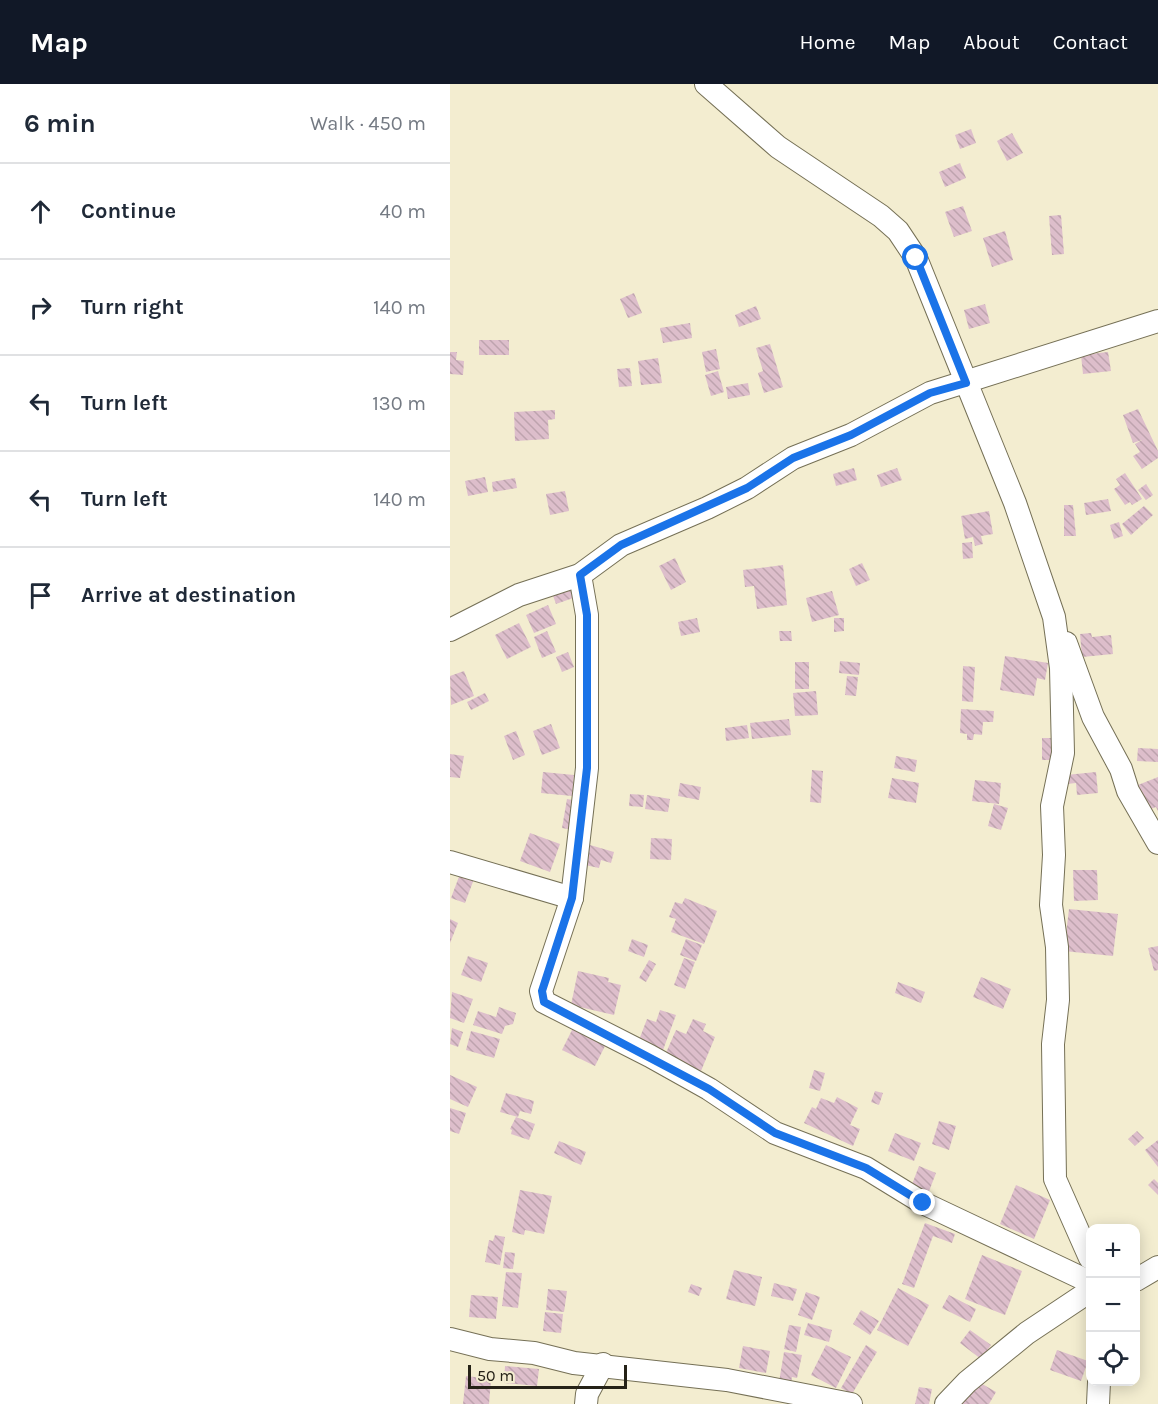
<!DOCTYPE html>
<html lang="en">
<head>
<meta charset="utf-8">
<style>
  body { margin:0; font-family:Karla,sans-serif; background:#f2f2f3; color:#1f2937 }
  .controls { position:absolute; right:18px; bottom:18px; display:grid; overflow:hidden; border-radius:12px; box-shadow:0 3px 15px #0003 }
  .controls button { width:54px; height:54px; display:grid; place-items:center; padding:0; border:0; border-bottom:2px solid #e0e1e3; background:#fff; color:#1f2937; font:30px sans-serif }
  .scale { position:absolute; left:18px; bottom:15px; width:159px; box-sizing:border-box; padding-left:6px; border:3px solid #252217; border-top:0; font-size:16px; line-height:21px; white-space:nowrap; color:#252217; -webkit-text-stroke:4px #f3edd0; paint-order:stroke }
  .stop { position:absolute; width:18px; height:18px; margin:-14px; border:4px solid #1a73e8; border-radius:50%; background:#fff }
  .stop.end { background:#1a73e8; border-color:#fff; box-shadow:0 2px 6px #0008 }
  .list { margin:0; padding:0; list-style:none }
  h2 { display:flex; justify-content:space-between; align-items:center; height:78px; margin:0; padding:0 24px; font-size:26px }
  h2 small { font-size:20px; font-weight:400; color:#747a83 }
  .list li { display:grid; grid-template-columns:39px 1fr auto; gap:18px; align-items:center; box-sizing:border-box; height:96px; padding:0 24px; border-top:2px solid #e0e1e3 }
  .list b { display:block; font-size:22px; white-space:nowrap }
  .list em { font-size:20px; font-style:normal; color:#747a83 }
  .icon { flex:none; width:33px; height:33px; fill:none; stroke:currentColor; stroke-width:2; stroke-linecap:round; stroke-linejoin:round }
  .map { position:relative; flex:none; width:708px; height:1320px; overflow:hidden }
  header { display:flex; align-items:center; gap:36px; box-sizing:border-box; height:84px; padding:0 30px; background:#111827; color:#fff }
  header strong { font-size:28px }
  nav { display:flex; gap:33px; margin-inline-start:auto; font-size:21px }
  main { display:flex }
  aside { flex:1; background:#fff }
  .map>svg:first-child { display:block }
  .building { fill:url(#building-back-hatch) }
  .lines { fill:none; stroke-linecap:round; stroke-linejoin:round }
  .street-casing { stroke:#757056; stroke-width:24 }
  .street { stroke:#fff; stroke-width:22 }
  .route { stroke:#1a73e8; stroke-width:8 }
</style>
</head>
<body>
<header>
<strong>Map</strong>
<nav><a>Home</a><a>Map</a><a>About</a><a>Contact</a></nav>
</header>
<main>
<aside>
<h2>6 min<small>Walk · 450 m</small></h2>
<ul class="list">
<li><svg class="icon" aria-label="ahead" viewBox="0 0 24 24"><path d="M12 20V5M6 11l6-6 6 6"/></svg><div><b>Continue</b></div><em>40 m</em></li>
<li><svg class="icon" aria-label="right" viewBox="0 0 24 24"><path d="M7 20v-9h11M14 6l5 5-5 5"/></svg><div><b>Turn right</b></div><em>140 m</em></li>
<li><svg class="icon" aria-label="left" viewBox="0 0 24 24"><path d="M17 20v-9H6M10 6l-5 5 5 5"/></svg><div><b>Turn left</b></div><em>130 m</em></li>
<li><svg class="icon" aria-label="left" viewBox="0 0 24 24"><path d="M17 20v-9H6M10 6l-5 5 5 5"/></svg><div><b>Turn left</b></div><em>140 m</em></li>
<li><svg class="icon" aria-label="arrive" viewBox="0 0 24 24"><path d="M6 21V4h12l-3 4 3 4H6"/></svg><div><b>Arrive at destination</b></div></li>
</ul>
</aside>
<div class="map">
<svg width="708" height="1320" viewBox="0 0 708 1320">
  <defs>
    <pattern id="building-back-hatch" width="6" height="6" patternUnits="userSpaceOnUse" patternTransform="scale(1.5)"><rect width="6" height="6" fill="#ddbecb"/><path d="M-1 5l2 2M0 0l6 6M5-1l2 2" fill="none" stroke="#bea3ae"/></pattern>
  </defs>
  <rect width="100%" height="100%" fill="#f3edd0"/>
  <g class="building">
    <path d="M521 45 526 59 510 65 505 51Z"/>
    <path d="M562 49 573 69 557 77 547 57Z"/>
    <path d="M510 79 516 94 495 103 489 88Z"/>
    <path d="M513 122 522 147 504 153 495 128Z"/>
    <path d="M611 131 614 170 602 171 599 132Z"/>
    <path d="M555 147 563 176 542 183 533 154Z"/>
    <path d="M184 209 192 229 178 234 170 215Z"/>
    <path d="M535 220 540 239 519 245 514 226Z"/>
    <path d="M306 222 311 235 289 243 285 231Z"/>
    <path d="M240 239 242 254 213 259 210 244Z"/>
    <rect x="29" y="256" width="30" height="15"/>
    <path d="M320 260 333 303 314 309 308 289 313 287 306 264Z"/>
    <path d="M266 265 270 285 256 288 252 268Z"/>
    <path d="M0 268H7L6 276 14 277 13 291 0 290Z"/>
    <path d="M658 268 661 287 633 290 631 271Z"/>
    <path d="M208 274 212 299 191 301 188 277Z"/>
    <path d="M180 284 182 302 169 303 167 285Z"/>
    <path d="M268 287 274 308 261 312 255 291Z"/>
    <path d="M298 299 300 311 278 315 276 303Z"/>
    <path d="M688 325 708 367V374L692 385 683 372 690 368 685 360 692 356 683 359 673 331Z"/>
    <path d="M105 326V335L98 336 99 355 65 357 64 328Z"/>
    <path d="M404 384 407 396 386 402 383 390Z"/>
    <path d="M447 384 452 396 431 403 427 391Z"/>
    <path d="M675 389 692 415 682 421 680 418 675 421 664 405 670 401 666 395Z"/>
    <path d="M35 393 38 408 18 412 15 397Z"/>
    <path d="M65 394 67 404 43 408 42 398Z"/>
    <path d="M696 400 703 411 696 416 688 406Z"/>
    <path d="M115 407 119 427 100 431 96 410Z"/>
    <path d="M658 415 661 427 636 431 634 419Z"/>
    <path d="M614 421H623L626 452H614Z"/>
    <path d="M694 422 703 431 681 451 672 440Z"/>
    <path d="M539 427 543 450 531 452 533 460 525 462 523 453 515 455 511 432Z"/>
    <path d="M669 438 673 452 664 455 660 441Z"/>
    <path d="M522 458 523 474 513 475 512 459Z"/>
    <path d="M225 474 236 498 221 506 209 482Z"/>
    <path d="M412 479 420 496 406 502 399 485Z"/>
    <path d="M333 481 337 521 307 525 304 502 295 503 293 486Z"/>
    <path d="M122 501 126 513 106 520 102 509Z"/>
    <path d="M382 507 389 531 362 538 356 514Z"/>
    <path d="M98 521 106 540 84 549 76 531Z"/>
    <path d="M247 534 250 548 231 552 228 538Z"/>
    <path d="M384 534H394V547L384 548Z"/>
    <path d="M69 539 81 563 57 575 45 551Z"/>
    <path d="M97 547 106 568 92 574 84 553Z"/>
    <path d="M329 547H341L342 557H330Z"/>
    <path d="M641 549 642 553 661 551 663 570 632 573 630 550Z"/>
    <path d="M118 568 124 583 112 588 106 573Z"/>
    <path d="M555 572 598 579 595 596 587 594 584 612 550 606Z"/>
    <path d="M390 577 410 579 409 591 389 589Z"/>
    <rect x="345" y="578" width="14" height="27"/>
    <path d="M513 582 525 583 523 618 512 617Z"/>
    <path d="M14 587 24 612 1 621 0 592Z"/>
    <path d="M397 592 408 593 406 612 395 611Z"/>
    <path d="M366 607 368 631 345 632 343 609Z"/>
    <path d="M35 609 39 617 21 626 17 618Z"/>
    <path d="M511 625 544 627 543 638H533L532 651 524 650 523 656H517V650L510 649Z"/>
    <path d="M339 635 341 651 302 655 300 639Z"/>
    <path d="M101 640 110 664 92 671 83 647Z"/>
    <path d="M297 641 299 654 276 657 275 644Z"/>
    <path d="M66 647 75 671 63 676 54 652Z"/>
    <rect x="592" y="654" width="13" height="22"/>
    <path d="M688 664 708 665V678L687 677Z"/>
    <path d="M0 670 14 672 10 694 0 693Z"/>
    <path d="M446 672 467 676 465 688 444 684Z"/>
    <path d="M362 686 373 687 371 719 360 718Z"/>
    <path d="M93 688 124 691 122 712 91 709Z"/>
    <path d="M646 688 648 709 627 711 626 699 617 700 616 691Z"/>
    <path d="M708 693V727L706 723 698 726 688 701Z"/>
    <path d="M442 694 469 699 466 719 438 714Z"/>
    <path d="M525 696 551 699 549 720 522 717Z"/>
    <path d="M230 699 251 703 249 716 228 712Z"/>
    <path d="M180 710 194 711 193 723 179 722Z"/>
    <path d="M197 711 220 715 218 728 195 725Z"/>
    <path d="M117 715 127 717 123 746 112 744Z"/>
    <path d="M544 720 558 724 551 746 538 742Z"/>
    <path d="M80 749 110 760 100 788 70 777Z"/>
    <path d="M201 754 222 755 221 776 200 775Z"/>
    <path d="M140 761 164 768 161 779 151 776 149 784 135 781Z"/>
    <path d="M623 786H647L648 816 624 817Z"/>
    <path d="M10 790 24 795 15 819 1 814Z"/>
    <path d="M235 814 267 827 254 860 221 848 226 835 219 833 225 818 232 820Z"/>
    <path d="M619 825 668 830 663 872 614 867Z"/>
    <path d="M0 835 8 839 0 859Z"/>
    <path d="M182 855 198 861 194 873 178 867Z"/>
    <path d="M236 855 252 861 246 877 230 871Z"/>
    <path d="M708 862V886L704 887 698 864Z"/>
    <path d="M18 872 38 879 31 898 11 891Z"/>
    <path d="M234 874 245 878 235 905 224 901Z"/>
    <path d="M199 876 206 880 196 898 189 894Z"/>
    <path d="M128 887 159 894 158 898 171 901 164 931 121 921Z"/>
    <path d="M531 893 561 905 553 925 523 913Z"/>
    <path d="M448 898 475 908 471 919 445 909Z"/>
    <path d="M2 908 23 915 14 939 0 934Z"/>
    <path d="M49 923 66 929 63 940 55 942 52 950 23 941 28 927 46 933Z"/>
    <path d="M210 926 226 931 213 966 189 956 197 935 206 938Z"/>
    <path d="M243 935 256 940 253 947 265 953 251 987 215 971 226 946 236 950Z"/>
    <path d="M124 942 157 958 145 982 112 966Z"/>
    <path d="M2 944 13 948 8 963 0 960Z"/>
    <path d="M21 947 50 955 44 974 16 966Z"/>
    <path d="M364 986 375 989 370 1007 359 1004Z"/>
    <path d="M0 991 27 1003 18 1023 0 1015Z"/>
    <path d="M425 1007 433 1009 429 1021 421 1018Z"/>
    <path d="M56 1009 84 1017 81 1030 70 1027 68 1033 50 1028Z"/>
    <path d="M387 1013 408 1024 400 1041 410 1045 403 1062 354 1039 362 1023 366 1025 371 1014 384 1019Z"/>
    <path d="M0 1024 16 1029 9 1050 0 1047Z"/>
    <path d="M66 1033 85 1040 79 1056 61 1050 62 1046 60 1045Z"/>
    <path d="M489 1037 506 1042 499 1066 482 1060Z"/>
    <path d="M687 1047 694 1054 685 1062 678 1055Z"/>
    <path d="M445 1049 471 1059 464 1077 438 1067Z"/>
    <path d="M708 1056V1083L695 1066Z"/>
    <path d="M109 1057 136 1068 131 1081 104 1069Z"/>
    <path d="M469 1082 486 1089 478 1110 461 1103Z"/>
    <path d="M704 1095 708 1099V1111L698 1101Z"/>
    <path d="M566 1101 600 1116 584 1155 550 1140Z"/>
    <path d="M70 1106 102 1112 94 1150 75 1146 74 1151 62 1148Z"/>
    <path d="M475 1139 505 1150 502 1159 483 1152 464 1204 452 1200Z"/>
    <path d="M45 1151 55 1153 50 1181 35 1178 39 1156 43 1157Z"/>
    <path d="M55 1168 65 1169 63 1185 53 1184Z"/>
    <path d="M532 1171 572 1187 555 1231 515 1215Z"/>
    <path d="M284 1186 312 1193 305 1222 276 1215Z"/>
    <path d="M56 1188 72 1189 68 1224 52 1222Z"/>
    <path d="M324 1199 347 1205 343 1217 321 1212Z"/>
    <path d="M241 1200 252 1204 249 1212 238 1208Z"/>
    <path d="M448 1204 479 1221 458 1262 427 1246Z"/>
    <path d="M98 1205 117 1207 114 1228 96 1226Z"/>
    <path d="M356 1208 370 1213 362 1236 348 1231Z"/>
    <path d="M21 1211 48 1213 46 1235 19 1233Z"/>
    <path d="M499 1211 526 1225 520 1238 492 1224Z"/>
    <path d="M411 1226 429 1237 420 1251 403 1240Z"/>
    <path d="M95 1228 113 1230 111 1249 93 1247Z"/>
    <path d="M358 1239 382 1246 379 1258 354 1251Z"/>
    <path d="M339 1241 351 1243 346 1268 334 1265Z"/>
    <path d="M520 1246 541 1261 531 1275 510 1259Z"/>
    <path d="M376 1261 401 1273 386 1304 361 1291Z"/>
    <path d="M416 1261 427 1268 402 1310 391 1304Z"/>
    <path d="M293 1262 320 1267 316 1289 289 1284Z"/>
    <path d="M607 1266 638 1277 631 1297 600 1286Z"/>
    <path d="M334 1268 352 1271 347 1294 342 1293 341 1300 329 1298Z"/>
    <path d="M55 1282 89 1285 87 1302 54 1299Z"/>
    <path d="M16 1292 41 1295 39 1320H13Z"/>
    <path d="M527 1297 546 1308 539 1320H512Z"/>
    <path d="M469 1303 482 1305 479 1320H465Z"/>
  </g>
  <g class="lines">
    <g class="street-casing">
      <g id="street">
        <path d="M256 0 328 63 431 132 448 147 466 174 565 419 604 533 611 584 613 669 602 722 604 771 601 821 607 863 608 916 603 960 605 1095 640 1174"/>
        <path d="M130 491 137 531V684L122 814 91 907 94 918 200 972 259 1005 325 1049 416 1084 473 1119 640 1198"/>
        <path d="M0 546 69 511 130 491 171 461 257 424 297 404 343 374 401 351 480 309 708 237"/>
        <path d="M616 559 643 633 671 685 678 707 708 759"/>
        <path d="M0 778 122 814"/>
        <path d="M686 1196 708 1183"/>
        <path d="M0 1255 40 1265 84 1269 124 1279 277 1296 401 1320"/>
        <path d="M136 1320 137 1310 153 1280"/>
        <path d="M496 1320 517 1298 577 1249 640 1207"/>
        <path d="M648 1320 649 1298"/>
      </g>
    </g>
    <use href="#street" class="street"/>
  </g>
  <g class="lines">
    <path class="route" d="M466 174 516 299 480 309 401 351 343 374 297 404 171 461 130 491 137 531V684L122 814 92 907 94 918 259 1005 325 1049 416 1084 473 1119"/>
  </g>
</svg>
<div class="controls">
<button>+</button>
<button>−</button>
<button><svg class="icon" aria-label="locate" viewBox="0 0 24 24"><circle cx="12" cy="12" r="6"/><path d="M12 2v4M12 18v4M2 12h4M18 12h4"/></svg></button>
</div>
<div class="scale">50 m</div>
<div class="stop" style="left:466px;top:174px"></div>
<div class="stop end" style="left:473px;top:1119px"></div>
</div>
</main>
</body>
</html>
